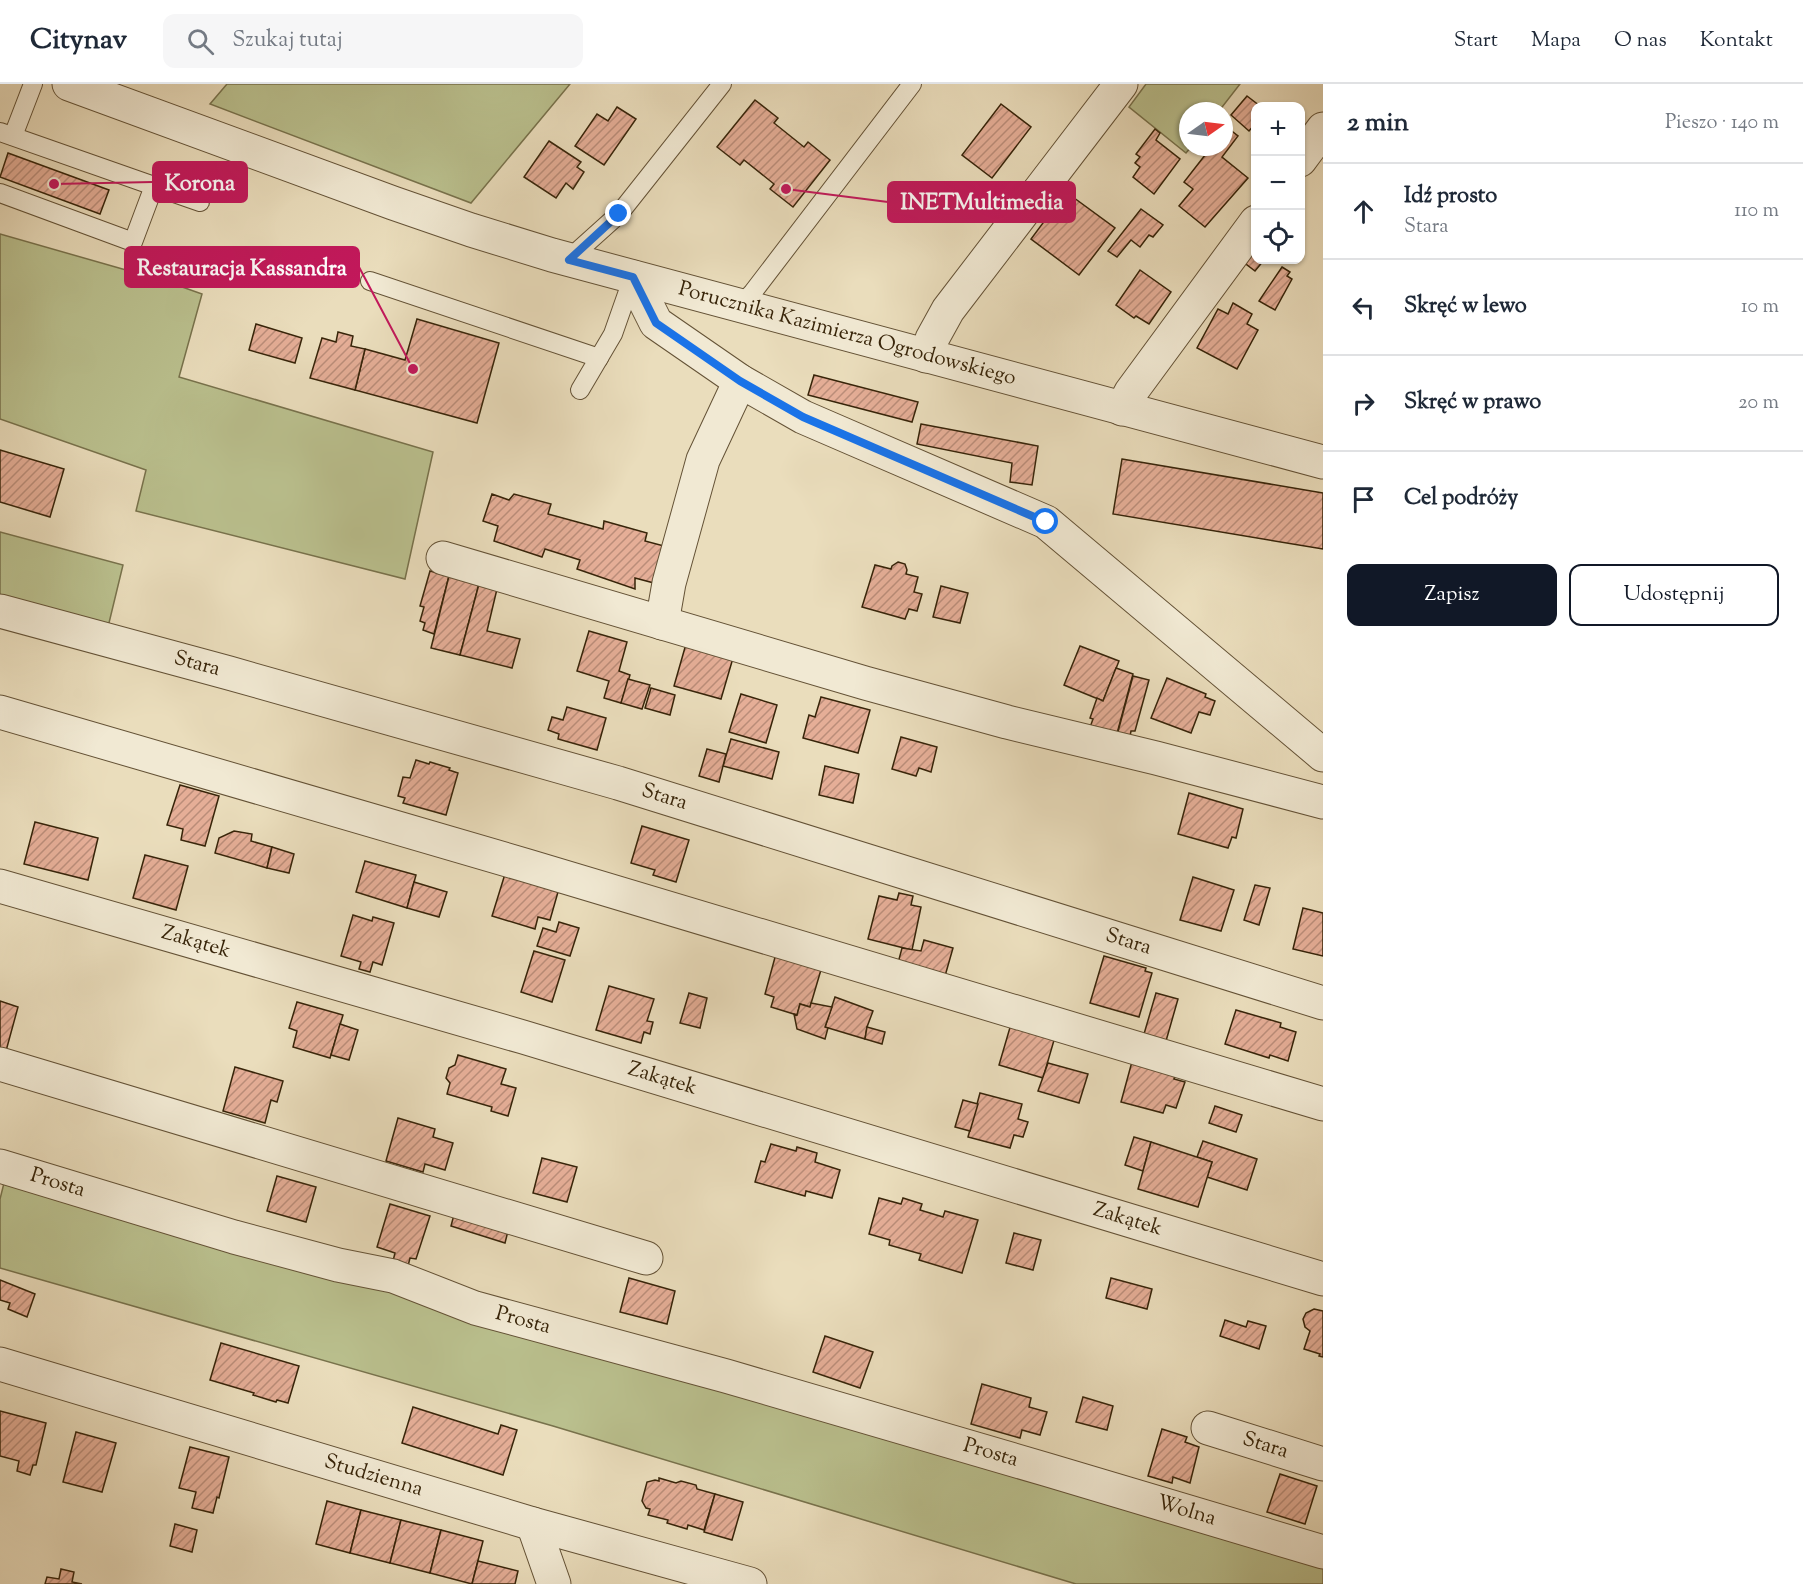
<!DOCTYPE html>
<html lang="pl">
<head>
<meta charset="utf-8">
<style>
  body { margin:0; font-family:"Sorts Mill Goudy",serif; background:#f6f6f7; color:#1f2937 }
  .controls { position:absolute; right:18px; top:18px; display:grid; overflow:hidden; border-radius:12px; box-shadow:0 2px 4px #0004 }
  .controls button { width:54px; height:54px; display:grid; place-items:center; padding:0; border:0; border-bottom:2px solid #e0e1e3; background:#fff; color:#1f2937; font:30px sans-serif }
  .compass { position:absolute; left:1179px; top:18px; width:54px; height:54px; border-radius:50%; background:#fff; box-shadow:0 2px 4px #0004; rotate:76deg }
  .stop { position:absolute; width:18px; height:18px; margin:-14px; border:4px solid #1a73e8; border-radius:50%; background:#fff }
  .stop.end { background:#1a73e8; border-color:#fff; box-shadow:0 2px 6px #0008 }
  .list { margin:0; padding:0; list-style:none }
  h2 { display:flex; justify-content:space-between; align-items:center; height:78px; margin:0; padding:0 24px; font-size:26px }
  h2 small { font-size:20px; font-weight:400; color:#747a83 }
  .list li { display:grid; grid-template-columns:39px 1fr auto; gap:18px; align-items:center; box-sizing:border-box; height:96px; padding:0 24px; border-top:2px solid #e0e1e3 }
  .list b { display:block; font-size:22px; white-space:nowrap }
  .list p { margin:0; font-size:20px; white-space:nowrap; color:#747a83 }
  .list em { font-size:20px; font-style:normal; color:#747a83 }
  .actions { display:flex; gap:12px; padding:18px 24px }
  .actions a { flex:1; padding:14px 0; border:2px solid #111827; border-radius:12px; text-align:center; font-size:21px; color:#111827 }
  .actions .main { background:#111827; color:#fff }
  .icon { flex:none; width:33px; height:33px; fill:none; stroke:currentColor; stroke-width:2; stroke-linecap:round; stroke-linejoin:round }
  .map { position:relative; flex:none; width:1323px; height:1500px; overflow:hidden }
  header { display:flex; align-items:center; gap:36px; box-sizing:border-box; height:84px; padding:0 30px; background:#fff; border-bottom:2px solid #e0e1e3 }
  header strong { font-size:28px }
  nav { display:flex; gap:33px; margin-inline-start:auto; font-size:21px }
  .search { width:420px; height:54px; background:#f6f6f7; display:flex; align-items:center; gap:15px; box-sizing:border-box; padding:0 21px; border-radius:12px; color:#747a83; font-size:22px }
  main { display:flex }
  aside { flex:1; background:#fff }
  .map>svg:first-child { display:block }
  .grass { fill:#bac08e; stroke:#78724c; stroke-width:1.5 }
  .building { fill:url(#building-hatch); stroke:#372409; stroke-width:1.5 }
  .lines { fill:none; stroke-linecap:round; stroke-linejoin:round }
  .service-casing { stroke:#645236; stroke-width:20 }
  .minor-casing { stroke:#645236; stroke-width:35 }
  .service { stroke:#f1e9d3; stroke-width:18 }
  .minor { stroke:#f1e9d3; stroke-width:33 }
  .route { stroke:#1a73e8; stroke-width:8 }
  .labels { text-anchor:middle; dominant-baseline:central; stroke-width:4.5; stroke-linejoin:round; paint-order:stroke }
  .street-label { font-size:21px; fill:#372409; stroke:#f1e9d3 }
  .leader { fill:none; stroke:#c2185b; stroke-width:2 }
  .callout-dot { fill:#c2185b; stroke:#f1e9d3; stroke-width:2 }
  .callout { fill:#c2185b; stroke:#c2185b; stroke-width:2 }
  .callout-label { font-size:22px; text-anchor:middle; font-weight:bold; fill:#fff }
</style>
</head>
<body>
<header>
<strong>Citynav</strong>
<div class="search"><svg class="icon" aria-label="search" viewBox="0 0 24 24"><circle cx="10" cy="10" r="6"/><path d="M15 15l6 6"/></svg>Szukaj tutaj</div>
<nav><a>Start</a><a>Mapa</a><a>O nas</a><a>Kontakt</a></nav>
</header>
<main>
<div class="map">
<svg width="1323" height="1500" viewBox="0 0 1323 1500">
  <defs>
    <pattern id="building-hatch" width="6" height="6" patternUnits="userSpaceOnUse" patternTransform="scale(1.5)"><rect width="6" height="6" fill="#e5ae97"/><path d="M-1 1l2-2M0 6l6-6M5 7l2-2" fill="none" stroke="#ba8d79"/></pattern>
  </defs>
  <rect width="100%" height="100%" fill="#eaddbc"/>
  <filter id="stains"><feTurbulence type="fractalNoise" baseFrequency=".00333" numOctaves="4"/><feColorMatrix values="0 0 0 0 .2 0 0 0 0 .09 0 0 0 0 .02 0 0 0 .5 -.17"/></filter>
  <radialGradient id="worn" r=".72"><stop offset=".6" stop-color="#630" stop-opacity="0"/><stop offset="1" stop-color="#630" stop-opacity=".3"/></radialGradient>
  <g class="grass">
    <path d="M227 0H570L471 119 210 20Z"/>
    <path d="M1146 0H1240L1219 27H1188V63H1191L1186 69 1129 23Z"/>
    <path d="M0 150 168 198 202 210 179 293 433 368 405 495 136 427 146 386 0 335Z"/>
    <path d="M0 448 123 481 108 543 0 515Z"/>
    <path d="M5 1095 1323 1481V1500H1076L553 1342 0 1184V1115Z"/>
  </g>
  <g class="building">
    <path d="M1247 12 1260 22H1256V39L1249 47 1231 31Z"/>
    <path d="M755 16 778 34 774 39 804 63 808 58 830 76 793 123 770 105 774 100 744 76 740 81 717 63Z"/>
    <path d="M1001 20 1031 43 992 94 962 71Z"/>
    <path d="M617 23 636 35 604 81 575 62 597 30 608 37Z"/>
    <path d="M1224 41 1238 52 1222 73 1248 94 1205 143 1179 122 1193 105 1184 98 1209 66 1206 63H1224Z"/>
    <path d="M1155 45 1160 49 1156 56 1180 75 1154 110 1133 93 1140 83 1135 79 1140 73 1136 70Z"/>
    <path d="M549 57 581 78 577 83 584 88 573 105 566 99 556 114 524 93Z"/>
    <path d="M8 69 109 106 100 130 0 93Z"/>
    <path d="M1066 108 1115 144 1079 191 1031 155Z"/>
    <path d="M1141 125 1163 141 1153 153 1149 151 1140 163 1131 156 1117 173 1108 167Z"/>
    <path d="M1256 158V176H1264L1255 187 1242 177Z"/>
    <path d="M1282 183 1290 188 1287 192 1292 195 1275 226 1259 217Z"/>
    <path d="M1140 186 1171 208 1149 240 1136 232 1134 234 1116 221Z"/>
    <path d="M1233 219 1252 230 1247 240 1258 246 1237 285 1197 264 1218 225 1228 230Z"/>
    <path d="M417 235 499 259 477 339 355 306 365 265 405 276Z"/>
    <path d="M256 240 302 254 295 279 249 266Z"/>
    <path d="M338 248 353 252 351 262 365 265 355 306 310 294 322 254 336 258Z"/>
    <path d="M814 291 918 318 912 338 808 311Z"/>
    <path d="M921 340 1038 362 1032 401 1010 398 1012 379 917 360Z"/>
    <path d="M0 366 64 385 50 433 0 418Z"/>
    <path d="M1122 375 1323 409V465L1113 430Z"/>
    <path d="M492 410 509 416 514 410 551 420 548 430 603 445 604 437 647 449 645 457 664 462 654 499 635 494V505L577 485 580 476 545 465 542 473 494 457 498 442 483 437Z"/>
    <path d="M898 478 905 480 907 486 906 490 918 493 914 508 922 510 917 527 909 525 905 535 862 523 875 481 891 485 892 482Z"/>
    <path d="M430 487 449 492 434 550 423 546 425 539 420 537 424 523 420 522Z"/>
    <path d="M449 492 479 500 460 571 431 564Z"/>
    <path d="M479 500 497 505 487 547 520 555 512 584 460 571Z"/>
    <path d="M941 502 968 509 960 539 933 533Z"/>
    <path d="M589 547 627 558 619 587 630 591 621 619 604 614 609 597 577 587Z"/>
    <path d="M686 560 733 574 721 615 674 602Z"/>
    <path d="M1080 562 1119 577 1103 617 1064 601Z"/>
    <path d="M1116 584 1133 590 1115 657 1088 649 1093 635 1090 634 1097 614 1103 617Z"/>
    <path d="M1133 592 1149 596 1135 647H1131L1130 652 1116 655Z"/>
    <path d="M1167 594 1206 610 1205 613 1215 617 1210 631 1199 628 1191 649 1151 634Z"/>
    <path d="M628 595 650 601 642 625 621 619Z"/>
    <path d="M651 604 675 611 670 631 645 624Z"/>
    <path d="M741 610 777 621 766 659 729 648Z"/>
    <path d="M821 613 870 626 858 669 803 654 809 631 815 633Z"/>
    <path d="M567 623 606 634 597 666 558 655 559 650 548 646 552 633 563 636Z"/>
    <path d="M901 653 937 663 931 688 919 684 916 692 892 685Z"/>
    <path d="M731 655 779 668 772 695 723 682Z"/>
    <path d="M707 665 726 670 719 698 699 692Z"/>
    <path d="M416 676 429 680 430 678 450 684 449 686 458 689 446 731 403 719 405 714 398 712 403 693 410 694Z"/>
    <path d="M825 682 859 690 853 719 819 711Z"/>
    <path d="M180 701 219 712 205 762 181 756 183 745 167 741Z"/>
    <path d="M1189 709 1243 725 1236 754 1232 753 1228 764 1178 750Z"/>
    <path d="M35 738 98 754 88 796 24 780Z"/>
    <path d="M642 742 689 756 676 798 653 791 655 786 631 779Z"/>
    <path d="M234 747 252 750 251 757 272 763 267 784 215 769 219 754Z"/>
    <path d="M272 763 294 770 289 789 267 784Z"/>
    <path d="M145 771 188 782 176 826 133 814Z"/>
    <path d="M365 777 416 791 407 824 356 808Z"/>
    <path d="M505 790 558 808 550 836 538 833 535 845 492 832Z"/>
    <path d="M1193 793 1234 806 1221 847 1180 836Z"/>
    <path d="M414 798 447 808 439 833 407 824Z"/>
    <path d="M1255 801 1270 804 1259 841 1244 836Z"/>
    <path d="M899 809 913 812 911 821 921 823 912 866 868 855 879 812 897 816Z"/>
    <path d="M1303 824 1323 829V872L1293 865Z"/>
    <path d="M353 831 372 837 373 833 394 839 382 881 373 878 370 888 359 885 361 878 341 872Z"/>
    <path d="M559 838 579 844 570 872 537 862 543 844 556 848Z"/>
    <path d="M924 856 953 864 945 892 898 879 902 864 921 867Z"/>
    <path d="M777 866 823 879 810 923 800 920 797 931 771 923 774 913 765 910Z"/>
    <path d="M534 867 565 876 552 918 521 908Z"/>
    <path d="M1104 872 1146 884 1145 887 1152 889 1139 933 1090 919Z"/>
    <path d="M609 902 654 915 647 937 653 938 650 950 644 948 641 959 596 946Z"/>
    <path d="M689 909 707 914 700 944 680 939Z"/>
    <path d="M1156 909 1178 915 1166 957 1144 950Z"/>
    <path d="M835 913 873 927 867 943 865 955 825 943Z"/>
    <path d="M0 917 18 923 6 967 0 966Z"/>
    <path d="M297 918 343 931 330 974 293 963 297 947 289 944Z"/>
    <path d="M811 919 832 923 825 943 828 944 825 955 797 945 794 930 797 931 800 920 810 923Z"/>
    <path d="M1236 926 1281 939 1280 943 1296 948 1288 977 1270 971 1269 974 1225 960Z"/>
    <path d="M340 940 358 946 349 976 331 971Z"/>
    <path d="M1011 940 1057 946 1043 994 999 981Z"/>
    <path d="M867 943 885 948 882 960 865 955Z"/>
    <path d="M458 971 506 985 501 1000 516 1004 508 1032 491 1027 492 1023 447 1010 450 999 446 994 449 984 455 981Z"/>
    <path d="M1133 974 1177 985 1174 995 1185 998 1176 1024 1166 1021 1163 1029 1121 1018Z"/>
    <path d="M1048 979 1088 990 1079 1019 1038 1007Z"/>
    <path d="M235 983 283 997 277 1018 271 1016 265 1039 223 1027Z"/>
    <path d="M980 1009 1022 1020 1018 1035 1028 1038 1023 1053 1014 1051 1010 1064 968 1053Z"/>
    <path d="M963 1016 978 1020 970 1047 955 1043Z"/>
    <path d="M1215 1022 1242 1031 1236 1048 1209 1039Z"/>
    <path d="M398 1034 435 1045 433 1053 453 1059 445 1086 425 1080 423 1088 386 1077Z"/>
    <path d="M1134 1053 1151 1058 1143 1087 1125 1081Z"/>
    <path d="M1203 1057 1257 1075 1247 1106 1207 1093 1212 1078 1197 1073Z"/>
    <path d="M1151 1058 1212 1078 1198 1123 1138 1105Z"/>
    <path d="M771 1060 796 1067 797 1063 817 1069 815 1078 840 1086 832 1114 806 1107 805 1112 755 1098 761 1077 765 1078Z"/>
    <path d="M542 1074 577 1083 567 1118 533 1109Z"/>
    <path d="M277 1092 316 1103 306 1138 267 1127Z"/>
    <path d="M879 1114 901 1120 903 1114 922 1120 920 1126 943 1133 945 1127 978 1136 962 1189 919 1176 921 1170 889 1161 890 1156 869 1150Z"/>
    <path d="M390 1120 430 1132 416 1175 410 1174 408 1182 393 1177 395 1169 377 1163Z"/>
    <path d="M456 1123 508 1147 505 1159 451 1142Z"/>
    <path d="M1014 1149 1041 1156 1033 1186 1006 1179Z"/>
    <path d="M629 1194 675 1207 667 1240 620 1228Z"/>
    <path d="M1111 1194 1152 1205 1147 1225 1106 1214Z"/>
    <path d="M0 1196 35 1210 27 1233 8 1225 10 1219 0 1216Z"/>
    <path d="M1314 1225 1323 1227V1273L1319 1272 1320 1270 1304 1265 1310 1247 1305 1243 1303 1235 1306 1229Z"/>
    <path d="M1225 1236 1246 1243 1248 1237 1266 1242 1259 1265 1220 1252Z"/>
    <path d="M825 1252 873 1268 860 1304 813 1288Z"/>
    <path d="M221 1259 299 1282 288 1319 277 1316 276 1318 253 1311 254 1309 210 1296Z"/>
    <path d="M982 1300 1031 1314 1029 1323 1047 1328 1040 1351 1022 1346 1020 1354 971 1340Z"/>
    <path d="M1083 1313 1113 1322 1107 1346 1076 1338Z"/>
    <path d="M413 1323 498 1350 501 1341 517 1346 503 1391 402 1359Z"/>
    <path d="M0 1327 46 1339 36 1381H33L30 1391 17 1387 19 1377 0 1372Z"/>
    <path d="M1162 1345 1187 1353 1185 1358 1199 1363 1190 1399 1173 1393 1172 1399 1148 1392Z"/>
    <path d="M76 1348 116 1359 102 1408 63 1398Z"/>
    <path d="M190 1363 229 1373 219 1414 217 1413 213 1429 192 1424 196 1408 179 1404Z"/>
    <path d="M1280 1390 1317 1402 1305 1440 1267 1428Z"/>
    <path d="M659 1394 676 1399 681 1397 696 1401 697 1405 715 1410 704 1446 688 1441 687 1445 667 1439 668 1436 648 1431 650 1425 646 1424 642 1417 647 1398 655 1396 659 1397Z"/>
    <path d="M715 1410 743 1418 732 1456 704 1448Z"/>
    <path d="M327 1417 361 1426 350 1469 316 1460Z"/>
    <path d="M361 1426 401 1436 390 1479 350 1469Z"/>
    <path d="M401 1436 441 1446 430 1489 390 1479Z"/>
    <path d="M175 1440 197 1446 192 1468 170 1462Z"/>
    <path d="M441 1446 483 1457 472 1500 430 1489Z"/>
    <path d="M478 1477 518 1487 515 1500H472Z"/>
    <path d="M61 1485 74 1488 72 1498 82 1500H45L47 1493 59 1495Z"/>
  </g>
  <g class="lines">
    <g class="service-casing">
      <g id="service">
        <path d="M0 48 154 102 133 158 0 109"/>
        <path d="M13 52 33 0"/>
        <path d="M154 102 200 118"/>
        <path d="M569 175 619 130 722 0"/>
        <path d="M370 197 599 274"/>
        <path d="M740 222 753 208 912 0"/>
        <path d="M580 306 613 250 633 193"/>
      </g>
    </g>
    <g class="minor-casing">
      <g id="minor">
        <path id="s1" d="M69 0 393 119 471 146 552 171 1323 378"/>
        <path d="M1300 76 1323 45"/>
        <path d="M633 193 656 239 740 297 803 333 1046 438 1323 671"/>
        <path d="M926 272 932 255 948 226 1121 0"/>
        <path d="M1122 325 1131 308 1256 138"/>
        <path d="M443 474 865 599 1007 638 1156 674 1323 718"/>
        <path id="s2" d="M0 527 229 589 618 699 1323 919"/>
        <path d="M662 539 669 499 703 376 740 297"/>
        <path d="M0 628 528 782 1323 1020"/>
        <path id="s3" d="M0 802 523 953 1323 1195"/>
        <path d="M0 980 646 1174"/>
        <path id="s4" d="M0 1082 234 1153 338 1181 393 1192 475 1224 726 1292 1048 1386 1323 1468"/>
        <path id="s5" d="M0 1280 533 1440 750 1500"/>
        <path id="s6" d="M1208 1344 1323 1380"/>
        <path d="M533 1440 554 1500"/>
      </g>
    </g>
    <use href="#service" class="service"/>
    <use href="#minor" class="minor"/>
  </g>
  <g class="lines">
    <path class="route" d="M619 130 569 176 633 193 656 239 740 297 803 333 1046 438"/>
  </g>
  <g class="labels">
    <g class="street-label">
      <text stroke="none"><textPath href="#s1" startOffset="818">Porucznika Kazimierza Ogrodowskiego</textPath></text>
      <text stroke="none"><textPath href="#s2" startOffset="204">Stara</textPath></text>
      <text stroke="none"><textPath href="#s2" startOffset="690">Stara</textPath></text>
      <text stroke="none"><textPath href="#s2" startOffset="1176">Stara</textPath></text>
      <text stroke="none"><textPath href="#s3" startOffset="204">Zakątek</textPath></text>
      <text stroke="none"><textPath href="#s3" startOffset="690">Zakątek</textPath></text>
      <text stroke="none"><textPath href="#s4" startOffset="60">Prosta</textPath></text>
      <text stroke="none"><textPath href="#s3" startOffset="1176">Zakątek</textPath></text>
      <text stroke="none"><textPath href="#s4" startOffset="546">Prosta</textPath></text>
      <text stroke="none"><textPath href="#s6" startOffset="60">Stara</textPath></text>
      <text stroke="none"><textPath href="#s4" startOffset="1032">Prosta</textPath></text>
      <text stroke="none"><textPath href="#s5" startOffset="390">Studzienna</textPath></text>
      <text stroke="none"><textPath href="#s4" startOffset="1236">Wolna</textPath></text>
    </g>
  </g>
  <path class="leader" d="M54 100L153 98M786 105L888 118M413 285L359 183"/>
  <g class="callout-dot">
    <circle cx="54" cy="100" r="6"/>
    <circle cx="786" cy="105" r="6"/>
    <circle cx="413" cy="285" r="6"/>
  </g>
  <g class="callout">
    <rect x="153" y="78" width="94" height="40" rx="6"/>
    <rect x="888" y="98" width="187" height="40" rx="6"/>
    <rect x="125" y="163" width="234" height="40" rx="6"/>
  </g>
  <g class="callout-label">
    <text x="200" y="106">Korona</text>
    <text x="982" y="125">INETMultimedia</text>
    <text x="242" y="191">Restauracja Kassandra</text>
  </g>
  <rect width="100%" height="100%" filter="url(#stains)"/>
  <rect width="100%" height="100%" fill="url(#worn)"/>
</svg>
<div class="controls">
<button>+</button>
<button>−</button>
<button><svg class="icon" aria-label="locate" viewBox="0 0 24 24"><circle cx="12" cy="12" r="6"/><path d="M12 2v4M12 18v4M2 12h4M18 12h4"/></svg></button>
</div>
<svg class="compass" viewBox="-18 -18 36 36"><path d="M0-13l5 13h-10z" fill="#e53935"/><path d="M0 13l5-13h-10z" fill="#747a83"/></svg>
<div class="stop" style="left:1046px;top:438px"></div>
<div class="stop end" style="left:619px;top:130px"></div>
</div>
<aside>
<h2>2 min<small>Pieszo · 140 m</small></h2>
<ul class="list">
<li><svg class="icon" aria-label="ahead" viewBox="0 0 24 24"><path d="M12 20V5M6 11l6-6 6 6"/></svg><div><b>Idź prosto</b><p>Stara</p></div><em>110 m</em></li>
<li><svg class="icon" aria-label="left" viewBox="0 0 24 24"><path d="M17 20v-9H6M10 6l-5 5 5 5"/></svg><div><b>Skręć w lewo</b></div><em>10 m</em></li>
<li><svg class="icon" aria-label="right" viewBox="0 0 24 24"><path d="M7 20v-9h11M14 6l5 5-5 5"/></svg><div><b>Skręć w prawo</b></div><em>20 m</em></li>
<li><svg class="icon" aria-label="arrive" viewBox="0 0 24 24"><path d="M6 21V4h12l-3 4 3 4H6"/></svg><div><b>Cel podróży</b></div></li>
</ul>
<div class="actions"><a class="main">Zapisz</a><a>Udostępnij</a></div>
</aside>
</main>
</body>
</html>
